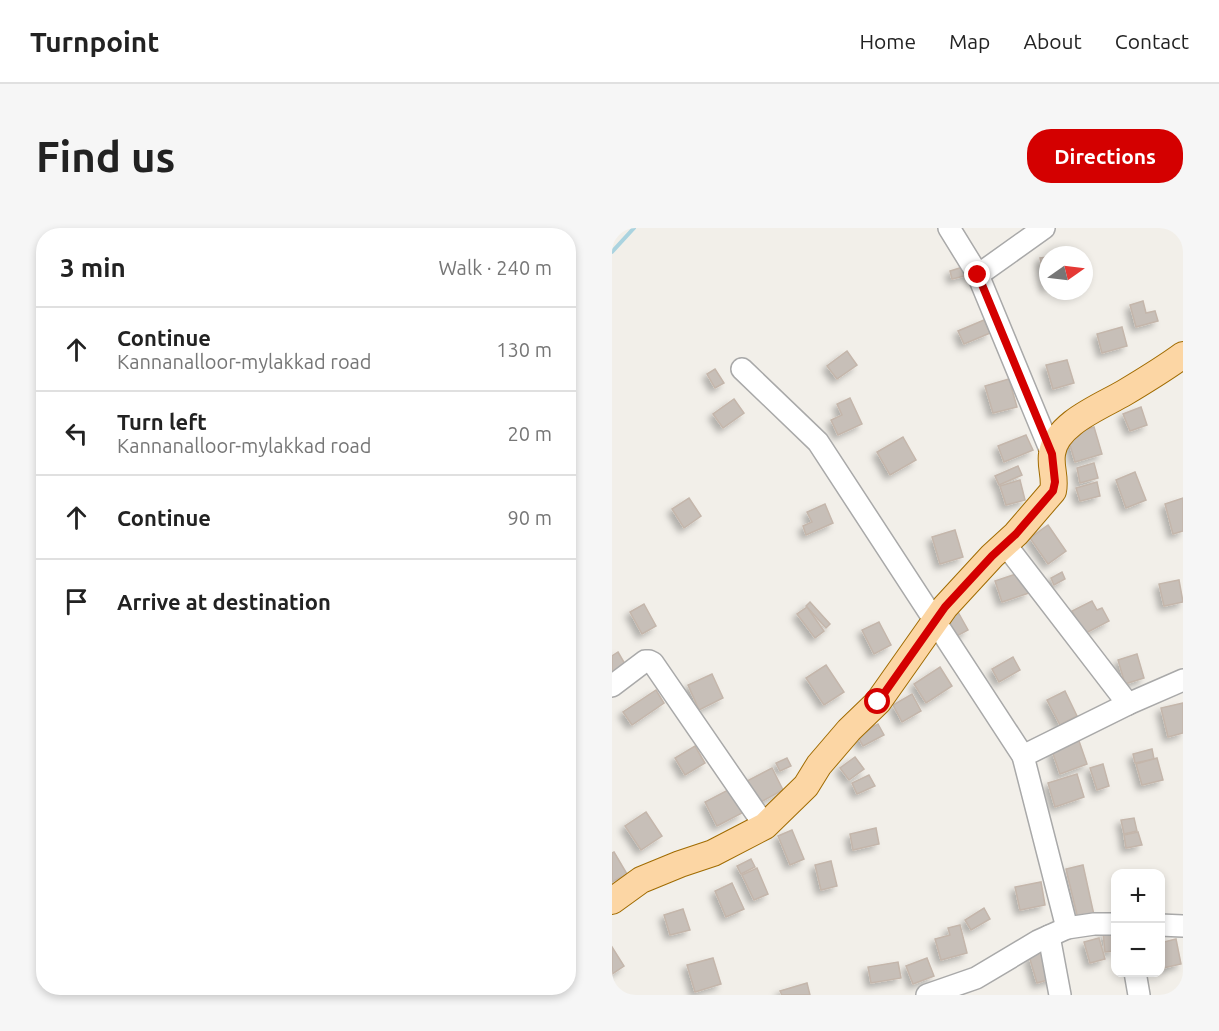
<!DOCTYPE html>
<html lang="en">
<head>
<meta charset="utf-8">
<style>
  body { margin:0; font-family:Ubuntu,sans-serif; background:#f6f6f6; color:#222 }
  .controls { position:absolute; right:18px; bottom:18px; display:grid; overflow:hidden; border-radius:12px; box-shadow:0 3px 9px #0003 }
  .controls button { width:54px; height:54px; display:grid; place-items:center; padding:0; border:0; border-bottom:2px solid #e0e0e0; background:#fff; color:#222; font:30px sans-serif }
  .compass { position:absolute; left:427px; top:18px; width:54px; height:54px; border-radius:50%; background:#fff; box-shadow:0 3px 9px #0003; rotate:76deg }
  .stop { position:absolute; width:18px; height:18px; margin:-14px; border:4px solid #d40000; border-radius:50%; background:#fff }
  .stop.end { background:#d40000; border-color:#fff; box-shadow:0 2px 6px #0008 }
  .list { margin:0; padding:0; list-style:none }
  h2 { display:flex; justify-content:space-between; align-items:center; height:78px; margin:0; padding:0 24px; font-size:26px }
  h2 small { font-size:20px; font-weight:400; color:#767676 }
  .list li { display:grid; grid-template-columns:39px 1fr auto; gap:18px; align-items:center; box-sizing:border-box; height:84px; padding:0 24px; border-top:2px solid #e0e0e0 }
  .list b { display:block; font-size:22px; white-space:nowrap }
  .list p { margin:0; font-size:20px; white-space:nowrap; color:#767676 }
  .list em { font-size:20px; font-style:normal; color:#767676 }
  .icon { flex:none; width:33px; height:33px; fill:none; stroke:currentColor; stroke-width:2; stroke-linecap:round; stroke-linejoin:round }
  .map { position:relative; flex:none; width:571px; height:767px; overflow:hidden; border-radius:24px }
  header { display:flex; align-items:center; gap:36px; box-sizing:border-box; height:84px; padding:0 30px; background:#fff; border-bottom:2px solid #e0e0e0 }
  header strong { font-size:28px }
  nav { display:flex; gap:33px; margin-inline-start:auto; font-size:21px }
  .intro { display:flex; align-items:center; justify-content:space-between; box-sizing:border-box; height:144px; padding:0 36px }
  h1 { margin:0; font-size:42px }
  .button { padding:15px 27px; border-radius:24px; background:#d40000; color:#fff; font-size:21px; font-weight:700 }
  main { display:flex; gap:36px; padding:0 36px }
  aside { flex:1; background:#fff; border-radius:24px; box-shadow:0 3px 9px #0003 }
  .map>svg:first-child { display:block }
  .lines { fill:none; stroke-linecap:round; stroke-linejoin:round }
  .stream { stroke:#aad3df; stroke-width:4 }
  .building { fill:#c7bfb8; stroke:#c4b6ab; stroke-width:1.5; filter:url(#shadow) }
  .minor-casing { stroke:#a9a9a9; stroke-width:24 }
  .major-casing { stroke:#a06b00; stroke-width:28 }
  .minor { stroke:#fff; stroke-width:21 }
  .major { stroke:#fcd6a4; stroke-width:26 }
  .route { stroke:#d40000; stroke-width:8 }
</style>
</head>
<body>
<header>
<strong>Turnpoint</strong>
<nav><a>Home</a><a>Map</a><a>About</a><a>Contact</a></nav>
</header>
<div class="intro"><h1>Find us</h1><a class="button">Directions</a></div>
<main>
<aside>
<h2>3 min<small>Walk · 240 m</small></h2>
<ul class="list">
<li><svg class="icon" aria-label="ahead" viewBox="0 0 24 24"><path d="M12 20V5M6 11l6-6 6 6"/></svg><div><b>Continue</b><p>Kannanalloor-mylakkad road</p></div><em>130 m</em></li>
<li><svg class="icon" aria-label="left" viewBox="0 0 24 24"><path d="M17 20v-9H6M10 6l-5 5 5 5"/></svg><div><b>Turn left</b><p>Kannanalloor-mylakkad road</p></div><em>20 m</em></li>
<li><svg class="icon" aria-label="ahead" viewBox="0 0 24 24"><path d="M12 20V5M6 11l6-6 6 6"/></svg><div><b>Continue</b></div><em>90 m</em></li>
<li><svg class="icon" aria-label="arrive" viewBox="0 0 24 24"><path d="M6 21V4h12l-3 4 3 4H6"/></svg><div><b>Arrive at destination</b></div></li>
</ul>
</aside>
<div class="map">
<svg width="571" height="767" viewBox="0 0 571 767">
  <defs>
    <filter id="shadow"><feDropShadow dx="-4.5" dy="4.5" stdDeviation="3" flood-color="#0004"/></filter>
  </defs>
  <rect width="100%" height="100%" fill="#f2efe9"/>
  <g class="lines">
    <path class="stream" d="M0 24 22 0"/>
  </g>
  <g class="building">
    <path d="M436 29V59L434 60 428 30Z"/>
    <path d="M357 37 360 46 340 51 338 43Z"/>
    <path d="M531 73 534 85 543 83 546 93 524 99 518 77Z"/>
    <path d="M372 92 378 105 352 116 346 103Z"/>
    <path d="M510 99 515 118 490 125 485 106Z"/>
    <path d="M235 123 245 137 225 151 215 138Z"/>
    <path d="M455 132 462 155 441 161 434 137Z"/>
    <path d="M103 141 112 155 103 160 95 146Z"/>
    <path d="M397 151 405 179 381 185 373 158Z"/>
    <path d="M238 170 250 196 226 207 219 192 230 187 225 176Z"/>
    <path d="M122 171 132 185 111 200 101 186Z"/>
    <path d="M529 179 535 197 518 203 511 186Z"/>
    <path d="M482 199 490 226 463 234 455 207Z"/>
    <path d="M414 207 421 222 392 234 386 218Z"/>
    <path d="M291 209 304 232 278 247 265 224Z"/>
    <path d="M482 235 486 250 468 255 465 240Z"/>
    <path d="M406 238 410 247 387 257 383 248Z"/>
    <path d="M523 244 534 272 514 280 504 252Z"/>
    <path d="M408 252 413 272 394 277 388 258Z"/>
    <path d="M485 254 488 268 468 273 464 260Z"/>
    <path d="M77 270 89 288 72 300 60 281Z"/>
    <path d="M571 270V303L561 306 553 276Z"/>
    <path d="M213 276 221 295 194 307 191 298 200 294 195 284Z"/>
    <path d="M436 297 454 323 436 336 418 310Z"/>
    <path d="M343 302 351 329 328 336 320 309Z"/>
    <path d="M410 344 417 365 390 374 383 353Z"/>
    <path d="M450 344 453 351 442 357 439 350Z"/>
    <path d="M567 352 571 374 552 378 547 356Z"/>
    <path d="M480 373 485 382 490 380 497 393 472 406 460 383Z"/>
    <path d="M198 374 218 396 214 400 194 378Z"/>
    <path d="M32 376 44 398 30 406 18 384Z"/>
    <path d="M195 379 212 403 203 410 185 386Z"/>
    <path d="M346 384 356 402 341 410 331 393Z"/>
    <path d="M267 394 279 417 262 426 250 402Z"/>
    <path d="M6 424 13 436 0 445V428Z"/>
    <path d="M525 426 532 450 513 456 506 432Z"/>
    <path d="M401 429 408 442 387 454 380 441Z"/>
    <path d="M214 437 232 464 212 477 194 450Z"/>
    <path d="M328 439 340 458 314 475 302 456Z"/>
    <path d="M100 446 111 470 87 482 76 457Z"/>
    <path d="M44 462 52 475 20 497 11 484Z"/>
    <path d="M453 463 465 488 448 497 435 472Z"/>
    <path d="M300 466 309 483 290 494 281 477Z"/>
    <path d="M571 475V505L556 509 549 480Z"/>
    <path d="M266 496 272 507 251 518 245 507Z"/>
    <path d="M467 513 475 536 448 546 440 523Z"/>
    <path d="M83 518 93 535 73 547 63 530Z"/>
    <path d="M540 521 542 531 523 535 521 526Z"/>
    <path d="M243 529 252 541 237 552 228 540Z"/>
    <path d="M175 530 179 538 168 543 164 535Z"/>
    <path d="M545 530 551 552 530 557 524 536Z"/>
    <path d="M491 536 497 558 485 562 478 540Z"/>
    <path d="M160 540 171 562 147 575 135 553Z"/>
    <path d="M465 546 472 569 443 579 436 555Z"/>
    <path d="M257 547 263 558 245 566 240 555Z"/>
    <path d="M118 561 130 585 105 598 93 574Z"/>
    <path d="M34 584 50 608 29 622 13 598Z"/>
    <path d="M522 590 525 603 512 606 509 592Z"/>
    <path d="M264 600 267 616 241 622 238 606Z"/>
    <path d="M180 602 192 631 178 637 166 608Z"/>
    <path d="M526 604 530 617 514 620 512 607Z"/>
    <path d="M2 624 15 646 0 654V625Z"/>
    <path d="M139 631 143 639 129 646 125 638Z"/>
    <path d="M219 633 225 658 209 662 203 637Z"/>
    <path d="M471 637 482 687 466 691 454 641Z"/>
    <path d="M145 640 156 666 142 672 130 647Z"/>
    <path d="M429 654 433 677 408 682 403 659Z"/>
    <path d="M120 655 132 681 114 689 103 663Z"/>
    <path d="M372 680 378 691 359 702 353 692Z"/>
    <path d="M71 681 78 702 58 707 52 687Z"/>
    <path d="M348 697 355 725 329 732 323 711 338 707 336 700Z"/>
    <path d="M500 704 502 723 493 724 491 705Z"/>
    <path d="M487 710 493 731 478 735 472 714Z"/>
    <path d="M564 711 569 736 551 740 548 715Z"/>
    <path d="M0 719 12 738 0 746Z"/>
    <path d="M438 722 446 749 425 755 417 728Z"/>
    <path d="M101 730 109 756 83 764 75 737Z"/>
    <path d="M315 730 322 748 301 756 294 738Z"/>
    <path d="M286 734 289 750 259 755 256 739Z"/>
    <path d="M195 755 198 767H170L168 763Z"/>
  </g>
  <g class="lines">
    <g class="minor-casing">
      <g id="minor">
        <path d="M337 0 366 47 440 226"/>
        <path d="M366 47 432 0"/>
        <path d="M130 141 206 214 411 528 455 700"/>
        <path d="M393 316 516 476"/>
        <path d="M0 458 33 433H37L41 435 153 598"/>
        <path d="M411 528 516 476 571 452"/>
        <path d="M548 697 571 698"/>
        <path d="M437 708 448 767"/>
        <path d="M523 744 527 767"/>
        <path d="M315 767 364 750 426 713 455 700 482 696H503"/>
      </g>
    </g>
    <g class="major-casing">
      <path id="major" d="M0 673 29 652 68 636 101 625 153 598 194 558 207 537 237 502 266 474 333 379 380 328 404 306 441 263C444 250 438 239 440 226 443 196 490 178 512 165 532 153 552 141 571 127"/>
    </g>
    <use href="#minor" class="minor"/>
    <use href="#major" class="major"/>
  </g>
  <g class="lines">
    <path class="route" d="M266 474 333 379 380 328 404 306 441 263 443 254 440 226 366 47"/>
  </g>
</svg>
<div class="controls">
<button>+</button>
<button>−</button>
</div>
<svg class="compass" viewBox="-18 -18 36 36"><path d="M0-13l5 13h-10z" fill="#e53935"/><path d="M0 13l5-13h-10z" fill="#767676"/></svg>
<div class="stop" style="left:266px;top:474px"></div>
<div class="stop end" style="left:366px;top:47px"></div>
</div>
</main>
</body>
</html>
